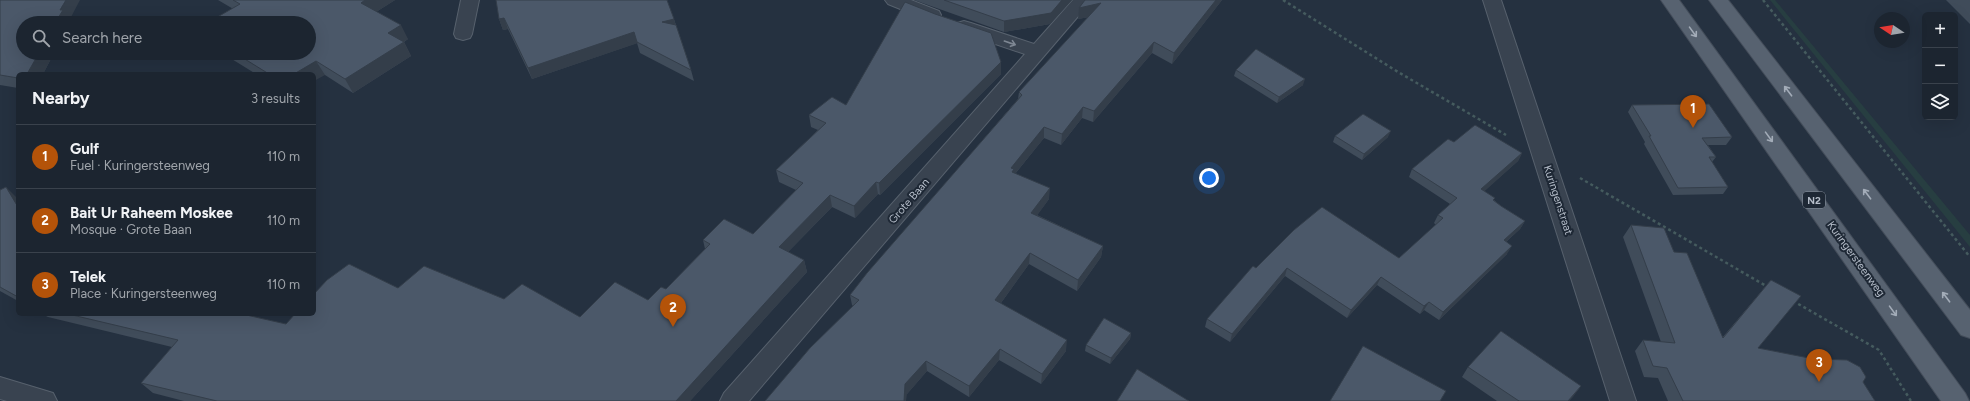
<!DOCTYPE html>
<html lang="en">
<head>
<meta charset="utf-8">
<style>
  body { margin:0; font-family:Figtree,sans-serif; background:#252d38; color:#f1f3f6 }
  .controls { position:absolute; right:12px; top:12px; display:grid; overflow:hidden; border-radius:6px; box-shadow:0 4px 16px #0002 }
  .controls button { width:36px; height:36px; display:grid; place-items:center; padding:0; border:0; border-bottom:1px solid #3a424c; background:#1c2530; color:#f1f3f6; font:20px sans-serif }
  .compass { position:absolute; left:1874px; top:12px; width:36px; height:36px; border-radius:50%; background:#1c2530; box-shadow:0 4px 16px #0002; rotate:282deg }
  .you { position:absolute; left:1209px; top:178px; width:14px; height:14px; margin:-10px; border:3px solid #fff; border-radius:50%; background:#1a73e8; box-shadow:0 0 0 6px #1a73e833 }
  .badge { display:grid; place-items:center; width:26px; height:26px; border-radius:50%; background:#b45309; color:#fff; font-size:13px; font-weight:700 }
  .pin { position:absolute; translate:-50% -33px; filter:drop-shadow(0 1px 2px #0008) }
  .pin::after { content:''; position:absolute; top:21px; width:14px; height:12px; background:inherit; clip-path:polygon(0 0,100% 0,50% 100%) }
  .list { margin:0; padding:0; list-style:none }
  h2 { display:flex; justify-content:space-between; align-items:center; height:52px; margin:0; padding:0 16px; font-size:17px }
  h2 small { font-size:13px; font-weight:400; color:#a0a5ab }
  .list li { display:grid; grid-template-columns:26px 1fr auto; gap:12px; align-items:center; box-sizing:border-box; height:64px; padding:0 16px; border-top:1px solid #3a424c }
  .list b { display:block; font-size:15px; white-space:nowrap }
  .list p { margin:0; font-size:13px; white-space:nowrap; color:#a0a5ab }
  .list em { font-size:13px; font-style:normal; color:#a0a5ab }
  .icon { flex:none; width:22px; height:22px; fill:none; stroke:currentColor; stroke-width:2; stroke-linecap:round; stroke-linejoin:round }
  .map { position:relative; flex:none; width:1970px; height:401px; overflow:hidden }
  .search { position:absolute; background:#1c2530; box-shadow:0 4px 16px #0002; left:16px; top:16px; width:300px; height:44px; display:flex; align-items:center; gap:10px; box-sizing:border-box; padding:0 14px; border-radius:22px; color:#a0a5ab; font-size:15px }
  .panel { position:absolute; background:#1c2530; box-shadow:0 4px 16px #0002; left:16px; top:72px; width:300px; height:244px; border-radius:6px }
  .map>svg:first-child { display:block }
  .green { fill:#273e41 }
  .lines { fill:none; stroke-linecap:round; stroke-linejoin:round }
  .minor-casing { stroke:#57616d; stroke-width:2 }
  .primary-casing { stroke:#434c59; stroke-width:2 }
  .path { stroke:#455b5e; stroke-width:2.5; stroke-dasharray:3 3; stroke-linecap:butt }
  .minor { fill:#394350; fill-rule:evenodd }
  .primary { fill:#576270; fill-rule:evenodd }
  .wall { fill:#404c5a }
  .shaded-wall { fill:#343e4a }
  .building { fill:#4b5869; stroke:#343e4a }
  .oneway { stroke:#a3acb8 }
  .oneway2 { stroke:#7e8793 }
  .labels { text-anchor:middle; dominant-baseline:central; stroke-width:4; stroke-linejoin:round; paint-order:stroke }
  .shield { fill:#1e2835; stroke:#88919d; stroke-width:1 }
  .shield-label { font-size:10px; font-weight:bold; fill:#b6beca }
  .street-label { font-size:11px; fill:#b6beca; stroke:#1e2835 }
</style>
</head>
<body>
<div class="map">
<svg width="1970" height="401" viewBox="0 0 1970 401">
  <rect width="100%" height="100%" fill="#253140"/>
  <path class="green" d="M1770 0H1775L1970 235V247Z"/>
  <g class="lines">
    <g class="minor-casing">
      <g id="minor">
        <path d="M461 0H479L472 34 470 38 463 40 456 38 454 34Z"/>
        <path d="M885 0H911L939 11 941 15 939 19 932 21 925 19 888 4Z"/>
        <path d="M1073 0H1092L749 401H720L724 393 1025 54 957 31 955 27 957 23 964 21 971 23 1034 44Z"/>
        <path d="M1483 0H1501L1636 401H1610Z"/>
        <path d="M0 377 53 393 57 401H7L0 399Z"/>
      </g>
    </g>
    <g class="primary-casing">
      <g id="primary">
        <path d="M1661 0H1679L1965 393 1969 401H1941Z"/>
        <path d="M1709 0H1728L1970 310V338L1961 335Z"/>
      </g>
    </g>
    <g class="path">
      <path d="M1283 0 1398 72 1506 135"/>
      <path d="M1763 0 1970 257"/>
      <path d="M1580 178 1768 287"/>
      <path d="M1793 301 1879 350 1911 401"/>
    </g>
    <use href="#minor" class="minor"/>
    <use href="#primary" class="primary"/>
  </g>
  <g class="wall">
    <path d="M0 0 70 19 71 21 70 23H23V53H54L43 74H18V88L0 85Z"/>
    <path d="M218 0H395L376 12 408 39 404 42 411 56 353 93 325 75 256 74 222 53H309Z"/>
    <path d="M914 0H1072L1050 24 1004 32Z"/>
    <path d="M1085 0H1222L1172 64 1152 53 1093 122 1082 118 1061 145 1044 138 1015 174 1049 199 1037 215 1103 246 1101 257 1077 291 1029 264 1001 303 1066 351 1041 384 999 360 969 397 927 371 907 394 853 306 852 305 850 295 1018 99 1019 92 1089 17 1078 19Z"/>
    <path d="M1946 0H1970V24Z"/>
    <path d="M499 19H674L691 70 694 81 640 53 637 43 532 79 508 29 503 30Z"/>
    <path d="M1001 62V74L880 195 878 194 855 218 832 207 788 252 804 260 807 272 690 401H184L153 393 141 383 172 347 48 317 42 314H242L286 324 398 288 504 299 580 317 648 300 666 289 705 249 703 240 753 234 796 190 779 182 776 170 818 130 811 127 809 115Z"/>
    <path d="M1236 70 1303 85 1277 103 1234 76Z"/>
    <path d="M1632 105 1732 137 1726 145H1708L1716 157 1712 162 1728 187 1723 194 1673 195 1644 144 1645 142 1628 112Z"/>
    <path d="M1335 136 1388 137 1362 160 1333 142Z"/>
    <path d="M1454 142 1522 153 1518 161 1484 191 1494 200 1501 206 1525 221 1520 229 1506 242 1507 254 1439 320 1424 310 1420 314 1377 285 1347 318 1285 276 1230 342 1205 327 1207 319 1256 268 1399 258 1436 225 1434 223 1438 215 1450 204 1409 177 1412 169Z"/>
    <path d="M0 190 18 199V301L0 291Z"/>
    <path d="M1631 225 1674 252 1722 338 1771 280 1758 348 1863 382 1875 401H1668L1658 378 1644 377 1635 351 1643 340 1661 342 1623 237Z"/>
    <path d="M1131 333 1130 339 1110 364 1085 351 1086 345Z"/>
    <path d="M1468 367 1581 386 1569 401H1497L1462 377Z"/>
  </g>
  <g class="shaded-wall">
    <path d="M66 0H80L70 19 71 21 70 23H55L60 10Z"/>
    <path d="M365 0H395L368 17 361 3Z"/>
    <path d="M1062 0H1072L1050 24 1004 32V21Z"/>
    <path d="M1216 0H1222L1172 64 1174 53Z"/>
    <path d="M1101 3 1100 15 1078 19 1079 8Z"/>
    <path d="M504 18 508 29 503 30 499 19Z"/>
    <path d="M674 19 677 30 662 22Z"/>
    <path d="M401 25 408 39 396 47 388 33Z"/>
    <path d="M634 32 638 43 532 79 528 68Z"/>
    <path d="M404 42 411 56 353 93 345 79Z"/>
    <path d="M1154 42 1152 53 1093 122 1094 111Z"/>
    <path d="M39 53H54L43 74H27Z"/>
    <path d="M316 61 325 75 314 81V74H294Z"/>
    <path d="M1001 62V74L880 195 879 183Z"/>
    <path d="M1305 79 1303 85 1277 103 1279 97Z"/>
    <path d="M1083 107 1082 118 1061 145 1062 134Z"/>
    <path d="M1044 127V138L1014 175 1012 183 1011 168Z"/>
    <path d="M1391 131 1388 137 1362 160 1364 154Z"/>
    <path d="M1522 153 1518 161 1477 198 1481 189Z"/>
    <path d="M876 182 878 194 855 218 854 206Z"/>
    <path d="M6 187 18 199V207Z"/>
    <path d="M1050 188 1049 199 1031 224V213Z"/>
    <path d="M830 195 832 207 781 259 779 247Z"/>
    <path d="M1525 221 1520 229 1499 248 1504 240Z"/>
    <path d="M1103 246 1101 257 1077 291 1078 280Z"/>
    <path d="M1512 246 1507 254 1439 320 1443 312Z"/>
    <path d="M1030 253 1029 264 995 311V300Z"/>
    <path d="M804 260 807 272 690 401H676Z"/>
    <path d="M1287 268 1285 276 1230 342 1232 334Z"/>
    <path d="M1381 277 1377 285 1347 318 1351 310Z"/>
    <path d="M1429 302 1424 310 1420 314 1424 306Z"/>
    <path d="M1131 333 1130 339 1110 364 1111 358Z"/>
    <path d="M1067 340 1066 351 1041 384 1042 374Z"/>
    <path d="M1000 349 999 360 969 397V386Z"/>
    <path d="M926 361 927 371 907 394 906 401H904L905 384Z"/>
    <path d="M1581 386 1573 397 1569 401H1568Z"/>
  </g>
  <g class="building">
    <path d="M0 0H66L60 10H63L55 23H23V53H39L27 74H18V78L0 75Z"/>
    <path d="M233 0H365L361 3 401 25 388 33 404 42 345 79 316 61 294 74H269L235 53H309V23H207L240 4Z"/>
    <path d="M496 0H667L674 19 662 22 676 25 691 70 637 42 634 32 528 68 504 18 499 19Z"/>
    <path d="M944 0H1062L1051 13 1004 21Z"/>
    <path d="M1085 0H1216L1174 53 1154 42 1094 111 1083 107 1062 134 1044 127 1011 168 1014 169 1012 172 1050 188 1031 213 1103 246 1078 280 1030 253 995 300 1067 340 1042 374 1000 349 969 386 926 361 905 384 904 401H765L810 348 859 300 850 295 867 273 1022 95 1019 92 1101 3 1079 8Z"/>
    <path d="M905 2 935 14 991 33 1001 62 879 183 876 182 854 206 830 195 779 247 804 260 676 401H217L141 383 178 340 68 314H242L286 324 295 314H314V294L327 280 349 264 398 288 424 266 504 299 522 284 580 317 615 282 648 300 661 287 666 289 710 244 703 240 724 219 753 234 803 183 776 170 826 123 809 115 832 97 846 105Z"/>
    <path d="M1256 49 1305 79 1279 97 1236 70Z"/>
    <path d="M1709 104 1732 137 1702 138 1716 157H1709L1728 187 1678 188 1649 136H1651L1632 105Z"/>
    <path d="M1363 114 1391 131 1364 154 1335 136Z"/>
    <path d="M1475 125 1522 153 1481 189 1495 198 1493 200 1501 206 1525 221 1504 240 1512 246 1443 312 1429 302 1424 306 1381 277 1351 310 1287 268 1232 334 1207 319 1253 266 1256 268 1294 230 1322 207 1399 258 1443 218 1438 215 1457 198 1412 169 1448 139 1454 142Z"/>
    <path d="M6 187 18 207V297L0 287V190Z"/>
    <path d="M1631 225 1664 228 1674 252 1687 253 1723 338 1771 280 1801 296 1758 348 1814 359 1847 360 1860 367 1866 377 1863 382 1875 401H1683L1667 368 1653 366 1643 340 1675 343Z"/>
    <path d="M1104 318 1131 333 1111 358 1086 345Z"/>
    <path d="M1501 331 1581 386 1568 401H1519L1468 367Z"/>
    <path d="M1363 346 1446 391 1440 401H1330Z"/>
    <path d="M1137 369 1189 401H1117Z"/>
  </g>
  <defs><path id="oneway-shaft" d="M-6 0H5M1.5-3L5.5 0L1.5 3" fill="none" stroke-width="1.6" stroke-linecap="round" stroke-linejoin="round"/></defs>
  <g class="oneway">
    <use href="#oneway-shaft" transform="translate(1693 32) rotate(54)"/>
    <use href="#oneway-shaft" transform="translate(1788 91) rotate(-127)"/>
    <use href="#oneway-shaft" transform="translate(1769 137) rotate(54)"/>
    <use href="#oneway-shaft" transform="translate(1867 194) rotate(-127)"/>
    <use href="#oneway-shaft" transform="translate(1946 297) rotate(-127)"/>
    <use href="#oneway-shaft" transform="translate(1893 311) rotate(54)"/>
  </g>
  <use class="oneway2" href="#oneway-shaft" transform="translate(1010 43) rotate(19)"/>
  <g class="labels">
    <rect class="shield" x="1803" y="192" width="22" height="16" rx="3"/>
    <g class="shield-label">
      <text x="1814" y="200">N2</text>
    </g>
    <g class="street-label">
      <text transform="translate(1558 200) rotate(72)">Kuringenstraat</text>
      <text transform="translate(909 201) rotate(-49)">Grote Baan</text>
      <text transform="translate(1856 259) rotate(54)">Kuringersteenweg</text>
    </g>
  </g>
</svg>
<div class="controls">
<button>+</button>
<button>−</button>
<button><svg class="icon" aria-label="layers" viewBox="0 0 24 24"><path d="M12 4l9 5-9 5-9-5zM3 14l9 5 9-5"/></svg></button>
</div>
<svg class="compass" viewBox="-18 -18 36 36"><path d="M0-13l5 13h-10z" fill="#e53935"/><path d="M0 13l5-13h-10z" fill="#a0a5ab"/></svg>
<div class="you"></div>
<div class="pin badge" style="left:1693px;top:128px">1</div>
<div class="pin badge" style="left:673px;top:327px">2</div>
<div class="pin badge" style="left:1819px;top:382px">3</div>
<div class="search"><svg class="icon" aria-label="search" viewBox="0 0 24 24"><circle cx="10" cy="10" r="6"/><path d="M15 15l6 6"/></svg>Search here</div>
<section class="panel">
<h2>Nearby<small>3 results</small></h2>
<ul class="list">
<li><span class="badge">1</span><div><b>Gulf</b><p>Fuel · Kuringersteenweg</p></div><em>110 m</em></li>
<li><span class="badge">2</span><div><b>Bait Ur Raheem Moskee</b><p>Mosque · Grote Baan</p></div><em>110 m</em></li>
<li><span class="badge">3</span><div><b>Telek</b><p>Place · Kuringersteenweg</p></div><em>110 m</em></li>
</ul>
</section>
</div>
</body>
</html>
